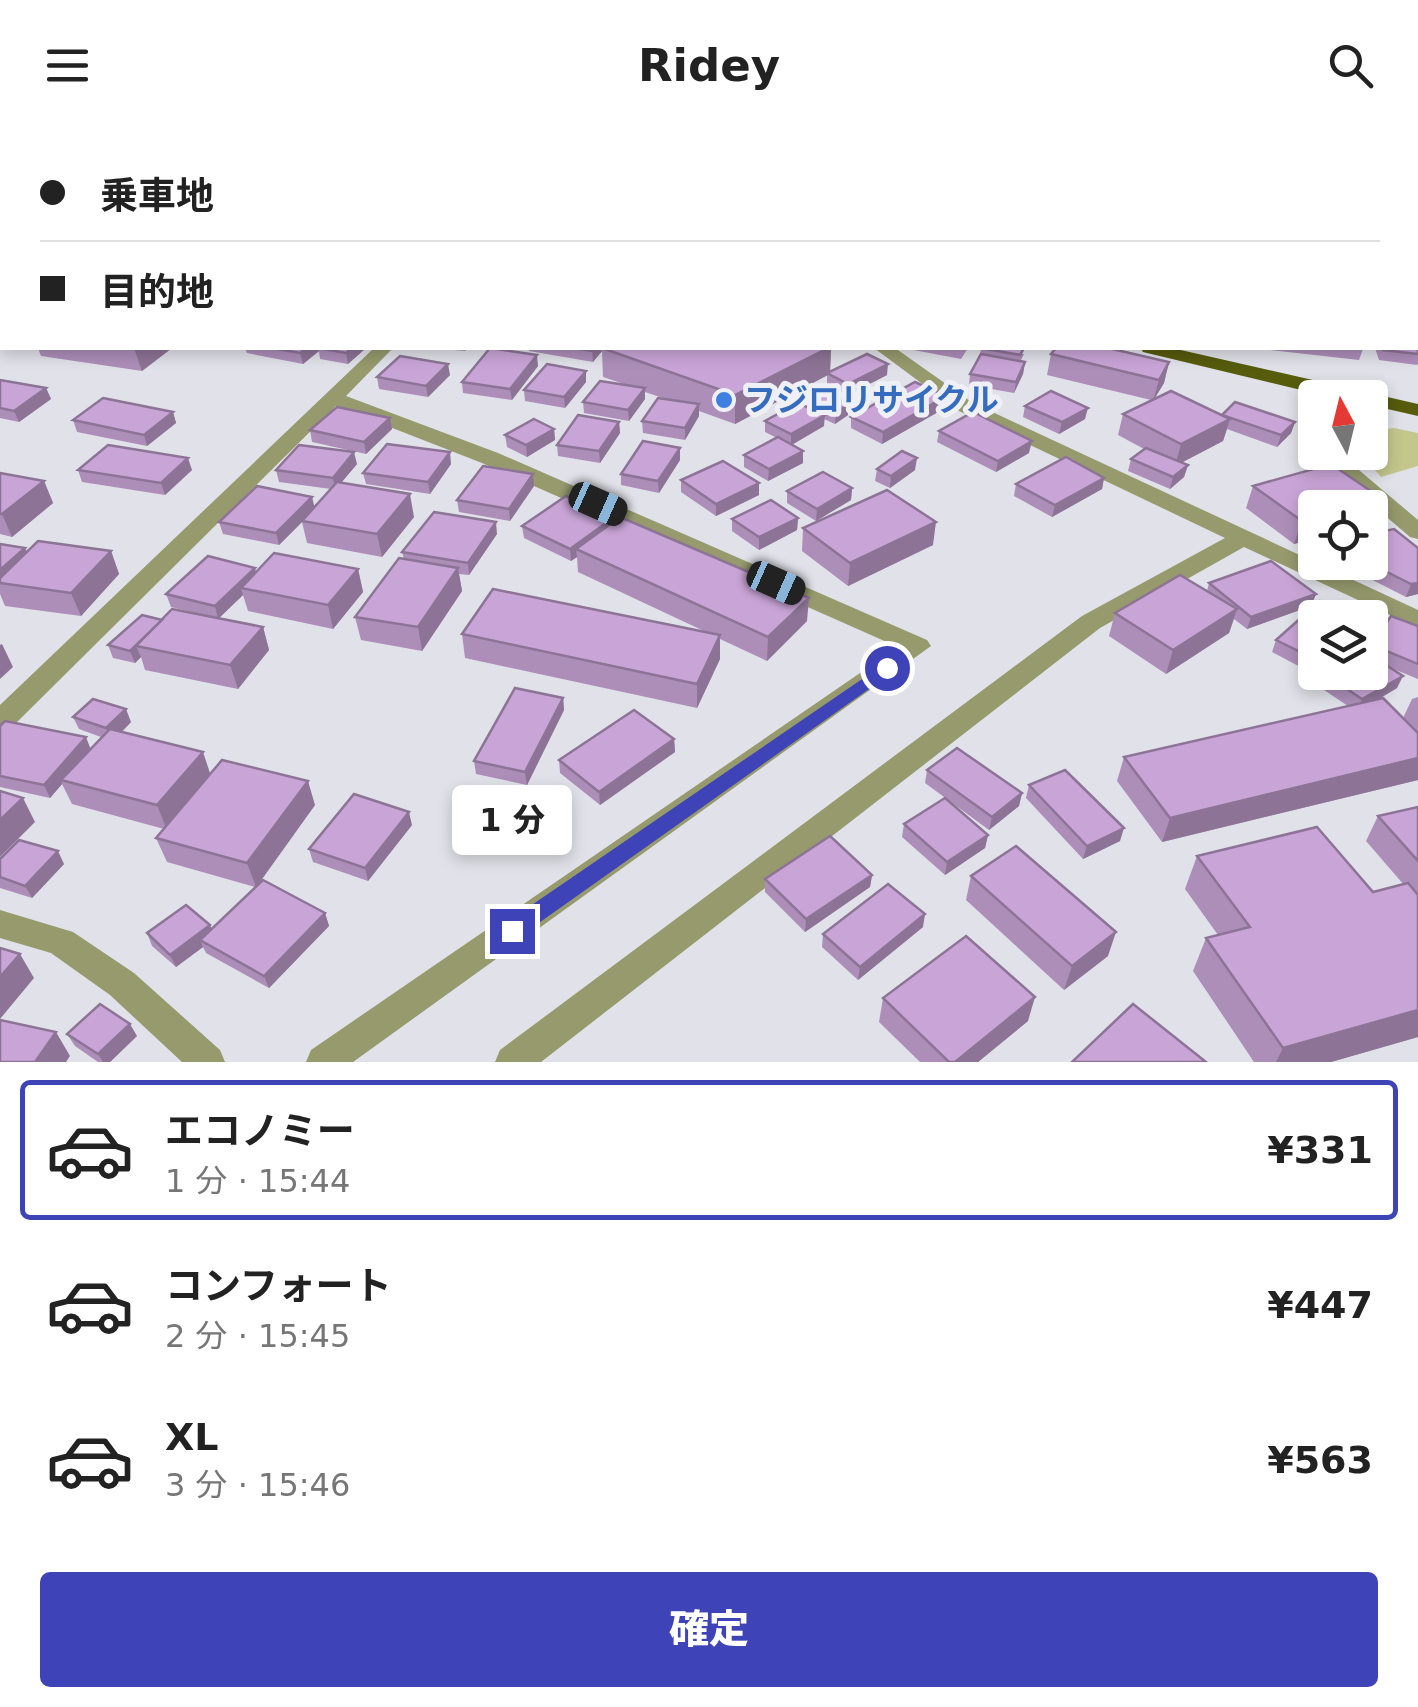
<!DOCTYPE html>
<html lang="ja">
<head>
<meta charset="utf-8">
<style>
	body { margin:0; font-family:"DejaVu Sans","Noto Sans JP",sans-serif; background:#f2f2f2; color:#222; height:100vh; display:flex; flex-direction:column; font-size:38px; white-space:nowrap }
	* { box-sizing:border-box; margin:0 }
	p { font-size:32px; color:#767676 }
	.icon { flex:none; width:55px; height:55px; fill:none; stroke:currentColor; stroke-width:2; stroke-linecap:round; stroke-linejoin:round }
	.map { position:relative; height:932px; overflow:hidden }
	.panel { display:flex; flex-direction:column; background:#fff; flex:1 }
	.panel>* { flex:none }
	.guide { position:absolute; left:0px; top:0px; width:1420px; height:220px; box-shadow:0 5px 15px #0003; display:grid; align-content:center; height:220px; padding:0 40px; background:#fff }
	.needle { width:65px; rotate:353deg }
	.tools { position:absolute; left:1298px; top:250px; display:grid; gap:20px }
	.tools a { display:grid; place-items:center; width:90px; height:90px; border-radius:10px; background:#fff; box-shadow:0 5px 15px #0003; font-size:50px }
	.end { position:absolute; width:45px; height:45px; margin:-22px; border:12px solid #3e43b7; background:#fff; box-shadow:0 0 0 5px #fff }
	.from { border-radius:50% }
	.bubble { position:absolute; height:70px; border-radius:10px; background:#fff; box-shadow:0 5px 15px #0003; font-size:32px; font-weight:800; line-height:70px; text-align:center }
	.car { position:absolute; width:30px; height:60px; margin:-30px -15px; border-radius:12px; box-shadow:0 0 8px 2px #0007; background:linear-gradient(#222 24%,#8ab4d8 0 40%,#222 0 76%,#8ab4d8 0 86%,#222 0) }
	.guide b { display:flex; align-items:center; gap:35px; height:95px; font-size:38px }
	.guide b+b { border-top:2px solid #e0e0e0 }
	.guide i { width:25px; height:25px; background:#222 }
	ul { padding:18px 0 0; list-style:none }
	li { display:flex; align-items:center; gap:30px; height:140px; margin:0 20px 15px; padding:0 20px; border:5px solid transparent; border-radius:10px }
	li div { flex:1 }
	li b { display:block; font-size:38px }
	li em { font-style:normal; font-weight:800 }
	li.selected { border-color:#3e43b7 }
	li>.icon { width:90px; height:90px; stroke-width:1.5 }
	.action { display:flex; gap:20px; margin-top:auto; padding:20px 40px }
	.action a { flex:1; height:115px; border-radius:10px; background:#3e43b7; color:#fff; font-size:40px; font-weight:800; line-height:115px; text-align:center }
	header { display:flex; justify-content:space-between; align-items:center; height:130px; padding:0 40px; background:#fff; font-size:45px; font-weight:800 }
	.map>svg:first-child { display:block }
	.green { fill:#c4c78c }
	.lines { fill:none; stroke-linecap:round; stroke-linejoin:round }
	.minor { fill:#969a6d; fill-rule:evenodd }
	.major { fill:#575b0c; fill-rule:evenodd }
	.rail-casing { stroke:#6e6e72; stroke-width:8 }
	.rail { stroke:#eef0f6; stroke-width:5; stroke-dasharray:14; stroke-linecap:butt }
	.wall { fill:#ad8eb9 }
	.shaded-wall { fill:#8d7496 }
	.building { fill:#c9a5d7; stroke:#8d7496; stroke-width:2.5 }
	.route { fill:#3e43b7 }
	.shop-dot { fill:#3f7fe0; stroke:#eef0f6; stroke-width:4 }
	.labels { text-anchor:middle; stroke-width:10; stroke-linejoin:round; paint-order:stroke }
	.shop-label { font-size:32px; font-weight:bold; fill:#366cbe; stroke:#eef0f6; text-anchor:start }
</style>
</head>
<body>
<header><svg class="icon" aria-label="menu" viewBox="0 0 24 24"><path d="M4 6h16M4 12h16M4 18h16"/></svg>Ridey<svg class="icon" aria-label="search" viewBox="0 0 24 24"><circle cx="10" cy="10" r="6"/><path d="M15 15l6 6"/></svg></header>
<div class="map">
<svg width="1418" height="932" viewBox="0 0 1418 932">
	<rect width="100%" height="100%" fill="#e1e2e9"/>
	<path class="green" d="M1394,298L1418,303V336L1381,347L1364,328L1370,322L1373,301Z"/>
	<g class="lines">
		<g class="minor">
			<path d="M377,0H397L399,2H379Z"/>
			<path d="M1008,0H1023L1025,2H1010Z"/>
			<path d="M1060,0H1075L1077,2H1062Z"/>
			<path d="M374,218H393L346,266L498,323L927,510L931,516L353,932H306L311,920L898,517L482,333L336,276L10,599L0,602V575Z"/>
			<path d="M874,218H895L973,273L1418,480V498L1244,417L1100,498L541,932H495L500,920L1082,486L1225,408L959,281Z"/>
			<path d="M1326,322H1348L1347,330L1418,390V409L1410,407L1328,337Z"/>
			<path d="M0,780L73,802L134,843L220,920L225,932H182L110,865L51,823L0,808Z"/>
		</g>
		<g class="major">
			<rect x="0" y="13" width="2" height="9"/>
			<path d="M1141,218H1172L1418,274V286L1370,275V268H1334L1143,222Z"/>
		</g>
		<defs>
			<path id="rail" d="M428,0L435,2"/>
		</defs>
		<use href="#rail" class="rail-casing"/>
		<use href="#rail" class="rail"/>
	</g>
	<g class="wall">
		<path d="M126,0H268L263,2H127Z"/>
		<path d="M1290,0H1356L1355,2H1292Z"/>
		<path d="M2,43V129H0V44Z"/>
		<path d="M1418,212V234L1417,235L1379,230L1375,218H1418Z"/>
		<path d="M38,218H172L142,241L41,226Z"/>
		<path d="M245,218H366L348,234L320,229L319,221L303,234L247,223Z"/>
		<path d="M432,218H468L465,221Z"/>
		<path d="M529,218H831L830,242L887,245L848,265L827,255V245L735,294L699,281V286L685,310L643,303L642,291L666,269L645,262V269L629,291L584,283L583,272L627,255L603,247L602,221L593,232L529,221Z"/>
		<path d="M903,218H968L961,229Z"/>
		<path d="M981,218L1024,224L1020,232H1025L1023,244L1014,263L969,255L970,244L980,226Z"/>
		<path d="M1253,218H1363V219L1359,230Z"/>
		<path d="M1051,224L1169,232L1164,253L1155,268L1221,286L1295,292L1291,303L1277,317L1227,299L1223,311L1181,333L1188,335L1184,347L1170,359L1128,341L1131,329L1144,319L1118,305L1123,284L1151,270L1047,245Z"/>
		<path d="M538,236L512,270L463,263L462,252Z"/>
		<path d="M586,241V252L565,278L525,271L524,260Z"/>
		<path d="M450,245L428,267L379,259L377,247Z"/>
		<path d="M0,250L46,258L51,269L19,292L0,288Z"/>
		<path d="M946,266L945,278L882,314L851,298V287Z"/>
		<path d="M811,272L848,285L835,294L824,289V296L792,315L803,333L768,351L744,337V325L777,308L765,302V291L811,279Z"/>
		<path d="M1025,276L1085,289L1059,304L1023,287Z"/>
		<path d="M173,282L176,293L147,316L77,302L73,290Z"/>
		<path d="M390,288L392,299L366,324L312,312L310,300Z"/>
		<path d="M619,292L620,303L600,333L558,326L557,315Z"/>
		<path d="M554,299L555,310L527,327L507,317L505,305Z"/>
		<path d="M939,301L1029,323L996,342L937,312Z"/>
		<path d="M680,330L659,363L621,355V344Z"/>
		<path d="M357,334L341,353L414,387L382,427L307,413L302,392L279,415L223,404L219,392L314,377L331,359L279,352L276,340Z"/>
		<path d="M451,334L430,364L366,354L363,343Z"/>
		<path d="M1331,334L1381,368L1372,391H1370V378H1315V408L1294,414L1246,378L1253,356Z"/>
		<path d="M877,339L915,340L890,358L875,351Z"/>
		<path d="M78,340H192L165,365L82,352Z"/>
		<path d="M0,343L44,351L53,373L12,407L0,404Z"/>
		<path d="M1104,348L1102,359L1052,387L1014,366L1016,354Z"/>
		<path d="M681,350L759,365L716,386L681,362Z"/>
		<path d="M534,356L510,391L459,382L457,370Z"/>
		<path d="M852,358L851,370L816,391L787,373V361Z"/>
		<path d="M798,388L797,400L759,420L732,401V389Z"/>
		<path d="M613,392L807,491L767,531L720,509V529L697,578L465,528L462,504L706,502L578,442L577,427L571,431L524,408L522,396Z"/>
		<path d="M803,398L933,415L848,456L802,421Z"/>
		<path d="M497,404L469,445L459,444L462,461L422,521L361,510L355,487L404,429L402,422Z"/>
		<path d="M0,414L25,418L27,422L111,421L119,444L81,486L5,476L0,464Z"/>
		<path d="M1418,418V464L1406,467L1337,432H1370Z"/>
		<path d="M358,439L363,462L333,499L248,481L243,465L219,488L263,497L269,520L238,559L145,540L141,527L135,533L113,528L108,515L162,490L212,487L171,477L166,464L256,442Z"/>
		<path d="M1209,453L1316,464L1311,476L1247,499L1234,489L1229,503L1166,544L1109,506L1115,483L1207,461Z"/>
		<path d="M1320,471L1315,531L1306,540L1272,522L1276,510Z"/>
		<path d="M1418,496V549L1391,538L1397,558L1378,569L1403,588L1412,569L1418,567V650L1162,712L1117,651L1124,627L1348,576L1318,556L1323,543L1370,542V519L1372,515Z"/>
		<path d="M563,568L564,580L527,655L476,644L474,631Z"/>
		<path d="M73,587L131,592L122,602L210,644L315,675L258,755L325,783L329,796L269,858L206,823L203,817L176,837L152,816L147,803L210,795L211,800L255,757L167,732L156,708L164,699L72,674L62,654L50,668L0,657V596L91,619L101,607L79,599Z"/>
		<path d="M674,609L675,622L600,675L560,643L559,630Z"/>
		<path d="M927,640L1022,663L1019,676L989,700L925,653Z"/>
		<path d="M1029,655L1120,711L1083,729L1026,668Z"/>
		<path d="M1418,677V907L1331,932H1254L1193,841L1206,808L1218,805L1185,759L1197,726L1373,762L1404,755L1366,711L1378,686Z"/>
		<path d="M904,694L988,705L985,718L945,745L902,707Z"/>
		<path d="M412,695L368,751L313,732L309,719Z"/>
		<path d="M0,729L64,734L32,768L0,758Z"/>
		<path d="M872,745L870,757L805,802L765,762V749Z"/>
		<path d="M971,746L1108,826L1064,860L966,770Z"/>
		<path d="M923,797L858,850L822,817L823,804Z"/>
		<path d="M883,868L1028,891L978,932H920L879,892Z"/>
		<path d="M67,904L137,906L110,932H98L75,916Z"/>
	</g>
	<g class="shaded-wall">
		<path d="M236,0H268L263,2H231Z"/>
		<path d="M316,0H334L335,2H312Z"/>
		<path d="M134,218H172L142,241Z"/>
		<path d="M307,218H323H318L319,221L303,234L300,223Z"/>
		<path d="M352,218H366L348,234L346,223Z"/>
		<path d="M595,218H605L601,219L602,221L593,232L592,221Z"/>
		<path d="M828,218H831L830,244L735,294V265Z"/>
		<path d="M537,225L538,236L512,270L510,259Z"/>
		<path d="M1025,232L1023,244L1014,263L1016,252Z"/>
		<path d="M1169,232L1164,253L1153,271L1159,250Z"/>
		<path d="M448,234L450,245L428,267L426,256Z"/>
		<path d="M888,234L887,245L848,265V254Z"/>
		<path d="M586,241V252L565,278L564,267Z"/>
		<path d="M46,258L51,269L19,292L14,281Z"/>
		<path d="M645,258V269L629,291L628,280Z"/>
		<path d="M946,266L945,278L882,314L883,302Z"/>
		<path d="M699,274V286L685,310V298Z"/>
		<path d="M849,274L848,285L835,294L836,282Z"/>
		<path d="M1088,278L1085,289L1059,304L1062,292Z"/>
		<path d="M173,282L176,293L147,316L144,305Z"/>
		<path d="M825,285L824,296L791,315V304Z"/>
		<path d="M390,288L392,299L366,324L364,312Z"/>
		<path d="M1230,289L1223,311L1175,336L1181,314Z"/>
		<path d="M619,292L620,303L600,333L599,321Z"/>
		<path d="M1295,292L1291,303L1277,317L1281,305Z"/>
		<path d="M554,299L555,310L527,327L526,315Z"/>
		<path d="M1032,311L1029,323L996,342L998,331Z"/>
		<path d="M680,318V330L659,363L658,351Z"/>
		<path d="M803,321V333L768,351L769,339Z"/>
		<path d="M354,322L357,334L335,360L333,348Z"/>
		<path d="M450,322L451,334L430,364L428,352Z"/>
		<path d="M188,328L192,340L165,365L161,353Z"/>
		<path d="M917,328L915,340L890,358L891,346Z"/>
		<path d="M1188,335L1184,347L1170,359L1173,347Z"/>
		<path d="M533,344L534,356L510,391L509,379Z"/>
		<path d="M1104,348L1102,359L1052,387L1055,375Z"/>
		<path d="M44,351L53,373L12,407L2,384Z"/>
		<path d="M759,353V365L716,386V374Z"/>
		<path d="M852,358L851,370L816,391L817,379Z"/>
		<path d="M410,364L414,387L382,427L377,404Z"/>
		<path d="M312,367L315,379L279,415L276,403Z"/>
		<path d="M1381,368L1372,391H1370V378H1349Z"/>
		<path d="M1315,387V408L1294,414L1302,391Z"/>
		<path d="M613,388L614,400L576,419L577,427L571,431L570,419Z"/>
		<path d="M798,388L797,400L759,420V407Z"/>
		<path d="M496,392L497,404L469,445L468,433Z"/>
		<path d="M936,392L933,415L848,456L850,433Z"/>
		<path d="M25,418L30,431L0,453V440Z"/>
		<path d="M111,421L119,444L81,486L71,463Z"/>
		<path d="M255,438L258,450L241,458L243,465L218,489L215,476Z"/>
		<path d="M458,438L462,461L422,521L418,497Z"/>
		<path d="M358,439L363,462L333,499L328,475Z"/>
		<path d="M1418,453V464L1406,467L1411,454Z"/>
		<path d="M1316,464L1311,476L1247,499L1251,487Z"/>
		<path d="M809,468L807,491L767,531L768,507Z"/>
		<path d="M1237,479L1229,503L1166,544L1173,520Z"/>
		<path d="M163,490L136,516L141,527L135,533L130,521Z"/>
		<path d="M263,497L269,520L238,559L230,535Z"/>
		<path d="M720,505V529L697,578V554Z"/>
		<path d="M2,514L13,537L0,549V515Z"/>
		<path d="M1315,524V531L1306,540L1311,527Z"/>
		<path d="M1403,546L1397,558L1357,582L1362,569Z"/>
		<path d="M563,568L564,580L527,655L525,642Z"/>
		<path d="M126,579L131,592L112,611L106,598Z"/>
		<path d="M86,607L91,620L61,650L62,654L50,668L44,655Z"/>
		<path d="M674,609L675,622L600,675L599,662Z"/>
		<path d="M203,622L211,646L167,700L157,675Z"/>
		<path d="M1418,628V650L1162,712L1170,688Z"/>
		<path d="M308,651L315,675L256,757L247,733Z"/>
		<path d="M1022,663L1019,676L989,700L992,687Z"/>
		<path d="M23,668L35,692L0,727V690Z"/>
		<path d="M409,682L412,695L368,751L365,738Z"/>
		<path d="M1124,698L1120,711L1083,729L1087,716Z"/>
		<path d="M988,705L985,718L945,745L947,732Z"/>
		<path d="M58,721L64,734L32,768L25,756Z"/>
		<path d="M872,745L870,757L805,802L806,789Z"/>
		<path d="M325,783L329,796L269,858L264,846Z"/>
		<path d="M925,784L923,797L858,850L860,837Z"/>
		<path d="M210,795L215,808L200,810L203,817L176,837L170,825Z"/>
		<path d="M1116,802L1108,826L1064,860L1072,836Z"/>
		<path d="M20,824L34,848L0,889V847Z"/>
		<path d="M1035,867L1028,891L978,932H955Z"/>
		<path d="M1418,880V907L1331,932H1276L1283,918Z"/>
		<path d="M130,894L137,906L110,932H103L98,924Z"/>
		<path d="M56,902L70,926L66,932H35Z"/>
	</g>
	<g class="building">
		<path d="M58,0H90L85,2H52Z"/>
		<path d="M187,0H236L231,2H182Z"/>
		<path d="M270,0H316L312,2H265Z"/>
		<path d="M1317,0L1321,2H1295L1292,1Z"/>
		<path d="M2,43V105H0V44Z"/>
		<path d="M1418,212V224L1383,220L1382,218H1418Z"/>
		<path d="M272,218H307L300,223Z"/>
		<path d="M318,218H352L346,223Z"/>
		<path d="M490,218L537,225L510,259L462,252Z"/>
		<path d="M573,218H595L592,221Z"/>
		<path d="M602,218H828L735,265Z"/>
		<path d="M981,218H1024L1020,225Z"/>
		<path d="M1056,218H1108L1169,232L1159,250L1051,224Z"/>
		<path d="M867,224L888,234L848,254L827,243Z"/>
		<path d="M981,224L1025,232L1016,252L970,244Z"/>
		<path d="M400,226L448,234L426,256L377,247Z"/>
		<path d="M547,234L586,241L564,267L524,260Z"/>
		<path d="M0,250L46,258L14,281L0,278Z"/>
		<path d="M600,251L645,258L628,280L583,272Z"/>
		<path d="M915,252L946,266L883,302L851,287Z"/>
		<path d="M1051,261L1088,278L1062,292L1025,276Z"/>
		<path d="M1171,261L1230,289L1181,314L1123,284Z"/>
		<path d="M824,264L849,274L836,282L811,272Z"/>
		<path d="M103,268L173,282L144,305L73,290Z"/>
		<path d="M658,268L699,274L685,298L642,291Z"/>
		<path d="M1235,272L1295,292L1281,305L1222,285Z"/>
		<path d="M798,273L825,285L791,304L765,291Z"/>
		<path d="M337,277L390,288L364,312L310,300Z"/>
		<path d="M973,282L1032,311L998,331L939,301Z"/>
		<path d="M578,285L619,292L599,321L557,315Z"/>
		<path d="M534,289L554,299L526,315L505,305Z"/>
		<path d="M778,307L803,321L769,339L744,325Z"/>
		<path d="M643,311L680,318L658,351L621,344Z"/>
		<path d="M387,314L450,322L428,352L363,343Z"/>
		<path d="M108,315L188,328L161,353L78,340Z"/>
		<path d="M299,315L354,322L333,348L276,340Z"/>
		<path d="M1146,318L1188,335L1173,347L1131,329Z"/>
		<path d="M902,321L917,328L891,346L877,339Z"/>
		<path d="M1066,327L1104,348L1055,375L1016,354Z"/>
		<path d="M723,331L759,353L716,374L681,350Z"/>
		<path d="M1331,334L1381,368L1349,378H1315V387L1302,391L1253,356Z"/>
		<path d="M483,336L533,344L509,379L457,370Z"/>
		<path d="M823,342L852,358L817,379L787,361Z"/>
		<path d="M0,343L44,351L2,384H0Z"/>
		<path d="M337,352L410,364L377,404L302,391Z"/>
		<path d="M257,356L312,367L276,403L219,392Z"/>
		<path d="M887,360L936,392L850,433L803,398Z"/>
		<path d="M566,366L613,388L570,419L522,396Z"/>
		<path d="M771,370L798,388L759,407L732,389Z"/>
		<path d="M434,382L496,392L468,433L402,422Z"/>
		<path d="M620,387L809,468L768,507L576,419Z"/>
		<path d="M1394,399L1418,418V453L1411,454L1367,432H1370V404Z"/>
		<path d="M38,411L111,421L71,463L0,453V448Z"/>
		<path d="M0,414L25,418L0,440Z"/>
		<path d="M274,423L358,439L328,475L241,458Z"/>
		<path d="M208,426L255,438L215,476L166,464Z"/>
		<path d="M399,428L458,438L418,497L355,487Z"/>
		<path d="M1271,431L1316,464L1251,487L1209,453Z"/>
		<path d="M1180,445L1237,479L1173,520L1115,483Z"/>
		<path d="M493,459L720,505L697,554L462,504Z"/>
		<path d="M1320,471L1353,487L1315,488V524L1311,527L1276,510Z"/>
		<path d="M172,479L263,497L230,535L136,516Z"/>
		<path d="M142,485L162,490L130,521L108,515Z"/>
		<path d="M1391,486L1418,496V534L1372,515Z"/>
		<path d="M1370,525L1403,546L1362,569L1323,543L1370,542Z"/>
		<path d="M515,558L563,568L525,642L474,631Z"/>
		<path d="M1383,568L1418,603V628L1170,688L1124,627Z"/>
		<path d="M93,569L126,579L106,598L73,587Z"/>
		<path d="M634,580L674,609L599,662L559,630Z"/>
		<path d="M5,591L86,607L44,655L0,646V596Z"/>
		<path d="M110,599L203,622L157,675L61,650Z"/>
		<path d="M957,618L1022,663L992,687L927,640Z"/>
		<path d="M222,630L308,651L247,733L156,708Z"/>
		<path d="M1065,640L1124,698L1087,716L1029,655Z"/>
		<path d="M0,661L23,668L0,690Z"/>
		<path d="M354,664L409,682L365,738L309,719Z"/>
		<path d="M945,668L988,705L947,732L904,694Z"/>
		<path d="M1418,677V731L1378,686Z"/>
		<path d="M1317,697L1373,762L1408,753L1418,765V880L1283,918L1206,808L1250,797L1197,726Z"/>
		<path d="M830,706L872,745L806,789L765,749Z"/>
		<path d="M19,710L58,721L25,756L0,747V729Z"/>
		<path d="M1016,716L1116,802L1072,836L971,746Z"/>
		<path d="M263,750L325,783L264,846L200,810Z"/>
		<path d="M888,754L925,784L860,837L823,804Z"/>
		<path d="M186,775L210,795L170,825L147,803Z"/>
		<path d="M966,806L1035,867L955,932H949L883,868Z"/>
		<path d="M0,818L20,824L0,847Z"/>
		<path d="M100,874L130,894L98,924L67,904Z"/>
		<path d="M1133,874L1206,932H1072Z"/>
		<path d="M0,890L56,902L35,932H0Z"/>
	</g>
	<path class="route" d="M887,532L896,538L893,542L519,807H504L501,801L504,794Z"/>
	<circle class="shop-dot" cx="724" cy="270" r="10"/>
	<g class="labels">
		<g class="shop-label">
			<text x="744" y="281">フジロリサイクル</text>
		</g>
	</g>
</svg>
<div class="tools">
<a><svg class="needle" viewBox="-14 -14 28 28"><path d="M0-13l5 13h-10z" fill="#e53935"/><path d="M0 13l5-13h-10z" fill="#767676"/></svg></a>
<a><svg class="icon" aria-label="locate" viewBox="0 0 24 24"><circle cx="12" cy="12" r="6"/><path d="M12 2v4M12 18v4M2 12h4M18 12h4"/></svg></a>
<a><svg class="icon" aria-label="layers" viewBox="0 0 24 24"><path d="M12 4l9 5-9 5-9-5zM3 14l9 5 9-5"/></svg></a>
</div>
<i class="end from" style="left:887px;top:538px"></i>
<i class="end" style="left:512px;top:801px"></i>
<div class="bubble" style="left:452px;top:655px;width:120px">1 分</div>
<i class="car" style="left:598px;top:374px;rotate:114deg"></i>
<i class="car" style="left:776px;top:453px;rotate:114deg"></i>
<div class="guide">
<b><i class="from"></i>乗車地</b>
<b><i></i>目的地</b>
</div>
</div>
<section class="panel">
<ul>
<li class="selected"><svg class="icon" aria-label="car" viewBox="0 0 24 24"><path d="M5 17H2v-5l4-1 3-4h7l3 4 3 1v5h-3M9 17h6M6 11h13"/><circle cx="7" cy="17" r="2"/><circle cx="17" cy="17" r="2"/></svg><div><b>エコノミー</b><p>1 分 · 15:44</p></div><em>¥331</em></li>
<li><svg class="icon" aria-label="car" viewBox="0 0 24 24"><path d="M5 17H2v-5l4-1 3-4h7l3 4 3 1v5h-3M9 17h6M6 11h13"/><circle cx="7" cy="17" r="2"/><circle cx="17" cy="17" r="2"/></svg><div><b>コンフォート</b><p>2 分 · 15:45</p></div><em>¥447</em></li>
<li><svg class="icon" aria-label="car" viewBox="0 0 24 24"><path d="M5 17H2v-5l4-1 3-4h7l3 4 3 1v5h-3M9 17h6M6 11h13"/><circle cx="7" cy="17" r="2"/><circle cx="17" cy="17" r="2"/></svg><div><b>XL</b><p>3 分 · 15:46</p></div><em>¥563</em></li>
</ul>
<div class="action"><a>確定</a></div>
</section>
</body>
</html>
